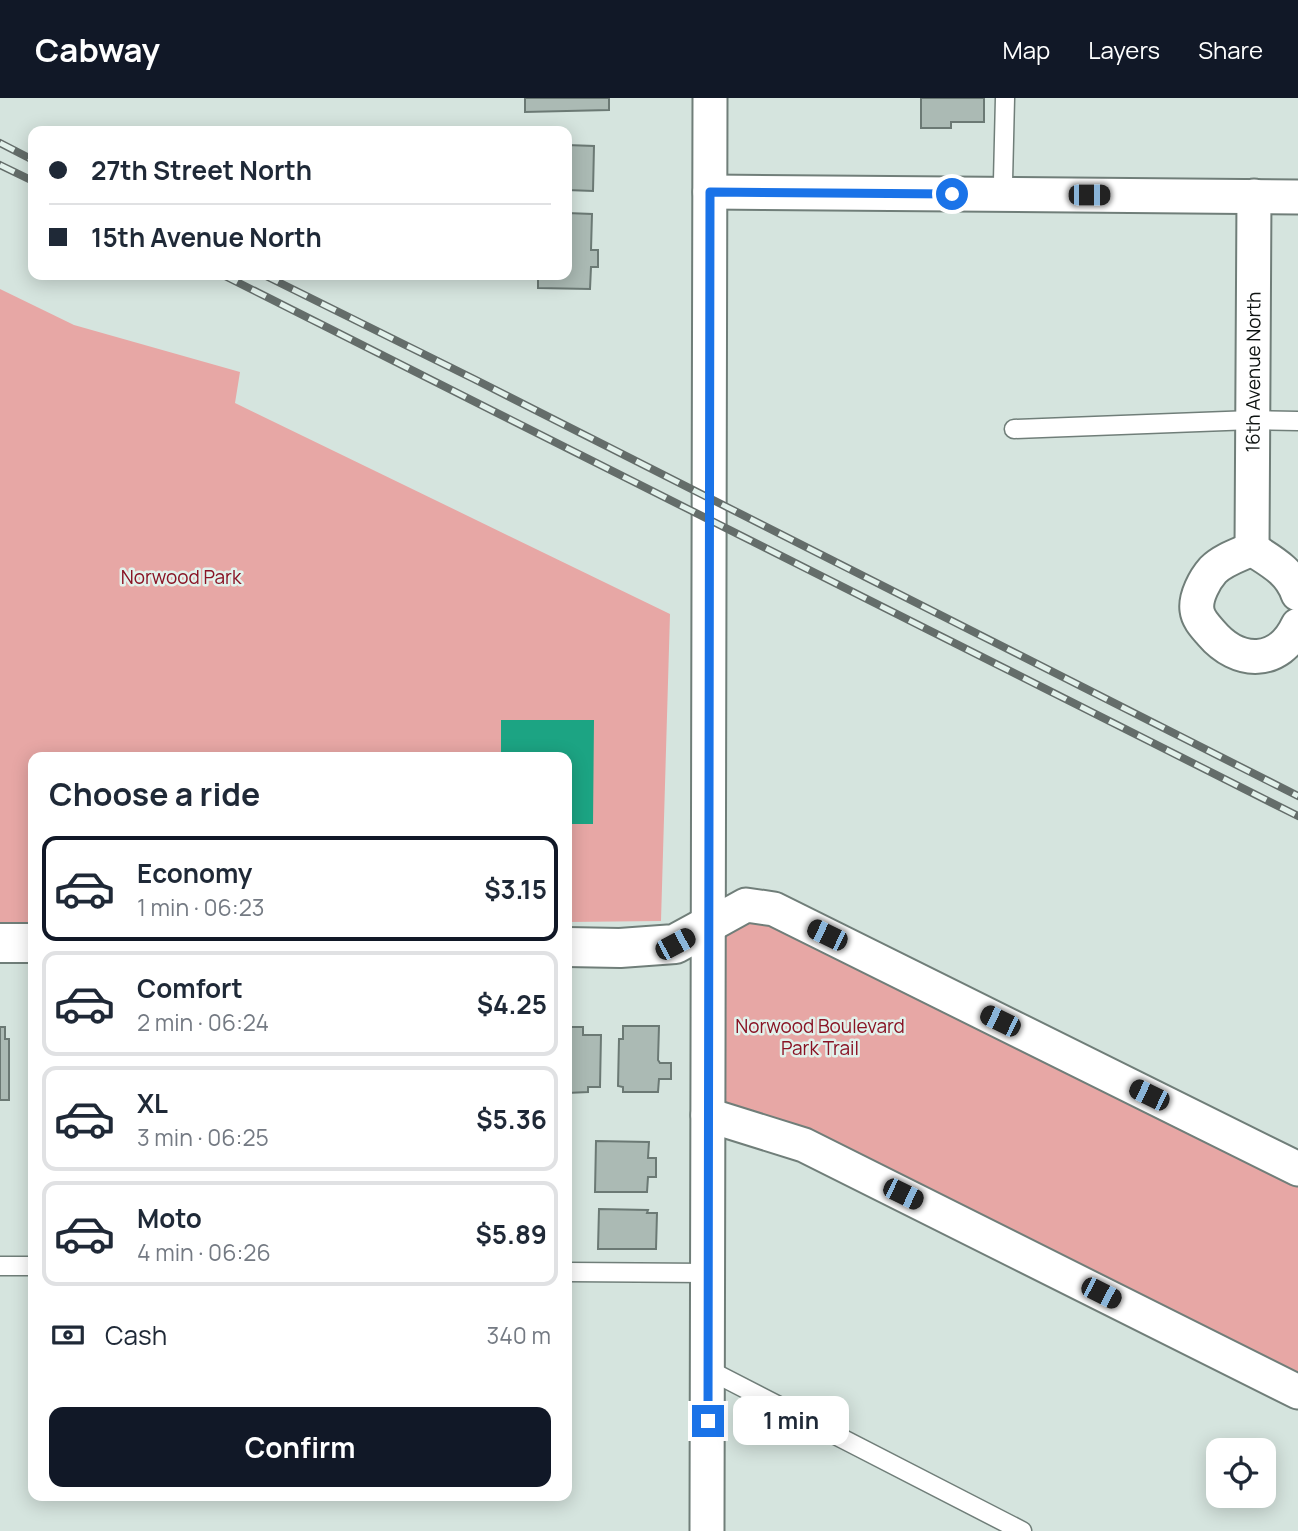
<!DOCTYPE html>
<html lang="en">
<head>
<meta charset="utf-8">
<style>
	body { margin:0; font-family:Manrope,sans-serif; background:#f2f2f3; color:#1f2937; height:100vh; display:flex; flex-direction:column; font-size:26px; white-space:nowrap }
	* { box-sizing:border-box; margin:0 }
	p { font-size:23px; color:#747a83 }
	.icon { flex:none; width:38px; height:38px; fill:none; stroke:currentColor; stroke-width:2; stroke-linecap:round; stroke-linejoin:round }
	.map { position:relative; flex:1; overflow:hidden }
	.panel { position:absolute; left:28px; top:654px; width:544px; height:749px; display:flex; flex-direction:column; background:#fff; border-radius:14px; box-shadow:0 4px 18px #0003 }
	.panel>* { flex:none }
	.banner { position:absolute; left:28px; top:28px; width:544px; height:154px; border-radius:14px; box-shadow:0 4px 18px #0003; display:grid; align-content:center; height:154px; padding:0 21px; background:#fff }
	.buttons { position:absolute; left:1206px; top:1340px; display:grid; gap:14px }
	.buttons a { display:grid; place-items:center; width:70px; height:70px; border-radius:14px; background:#fff; box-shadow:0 4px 18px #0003; font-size:35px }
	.end { position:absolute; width:32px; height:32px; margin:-16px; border:9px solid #1a73e8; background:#fff; box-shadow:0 0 0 4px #fff }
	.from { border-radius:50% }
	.bubble { position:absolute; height:49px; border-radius:14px; background:#fff; box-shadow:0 4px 18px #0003; font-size:23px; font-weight:700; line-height:49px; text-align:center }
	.car { position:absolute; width:21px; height:42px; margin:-21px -10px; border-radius:9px; box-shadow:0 0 5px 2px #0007; background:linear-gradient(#222 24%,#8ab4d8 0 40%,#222 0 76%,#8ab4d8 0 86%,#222 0) }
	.banner b { display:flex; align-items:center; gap:24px; height:66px; font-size:26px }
	.banner b+b { border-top:2px solid #e0e1e3 }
	.banner i { width:18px; height:18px; background:#1f2937 }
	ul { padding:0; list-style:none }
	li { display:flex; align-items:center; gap:21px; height:105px; margin:0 14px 10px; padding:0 7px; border:4px solid #e0e1e3; border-radius:14px }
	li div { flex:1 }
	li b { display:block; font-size:26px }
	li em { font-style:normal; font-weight:700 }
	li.current { border-color:#111827 }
	li>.icon { width:63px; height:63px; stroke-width:1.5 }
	h2 { padding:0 21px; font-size:32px; line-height:84px }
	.pay { display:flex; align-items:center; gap:18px; height:77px; padding:0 21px; font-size:26px }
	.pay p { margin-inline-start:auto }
	.cta { display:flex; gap:14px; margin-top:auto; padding:14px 21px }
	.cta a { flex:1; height:80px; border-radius:14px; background:#111827; color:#fff; font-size:28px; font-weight:700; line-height:80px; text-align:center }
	header { display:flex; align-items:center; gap:42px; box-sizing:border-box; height:98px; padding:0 35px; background:#111827; color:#fff }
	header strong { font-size:33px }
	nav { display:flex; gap:38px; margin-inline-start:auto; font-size:24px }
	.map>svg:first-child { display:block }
	.green { fill:#e7a7a5 }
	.water { fill:#1ca483 }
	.building { fill:#abbab4; stroke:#6b7974; stroke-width:2 }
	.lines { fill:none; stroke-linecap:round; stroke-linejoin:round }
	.lane-casing { stroke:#707e79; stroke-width:21 }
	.street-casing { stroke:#707e79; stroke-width:37 }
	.secondary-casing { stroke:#707e79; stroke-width:42 }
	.lane { stroke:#fff; stroke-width:18 }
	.street { stroke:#fff; stroke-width:33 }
	.secondary { stroke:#fff; stroke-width:38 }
	.rail-casing { stroke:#646d6a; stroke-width:8 }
	.rail { stroke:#e2f1eb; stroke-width:5; stroke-dasharray:16; stroke-linecap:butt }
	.route { stroke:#1a73e8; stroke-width:9 }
	.labels { text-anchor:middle; stroke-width:5; stroke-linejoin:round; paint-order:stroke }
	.street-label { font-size:19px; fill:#0e1311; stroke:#e2f1eb }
	.park-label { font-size:19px; fill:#891324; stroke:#e2f1eb }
</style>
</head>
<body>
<header>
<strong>Cabway</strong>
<nav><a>Map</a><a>Layers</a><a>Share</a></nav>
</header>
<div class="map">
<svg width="1298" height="1433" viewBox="0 0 1298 1433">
	<rect width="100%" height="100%" fill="#d5e4de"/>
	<g class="green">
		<path d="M0,191L74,227L240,274L235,305L670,516L661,823L567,824V660H33V828L0,829Z"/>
		<path d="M746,807L1298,1071V1281L723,1005L724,838Z"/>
	</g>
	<path class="water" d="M501,622H594L593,726H567V660H501Z"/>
	<g class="building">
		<path d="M525,0H609V12L525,14Z"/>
		<path d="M921,0H984V24H951V30H921Z"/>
		<path d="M567,47L594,48L593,93L567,92Z"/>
		<path d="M567,115L592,116L591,152H598V169H591L590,191L538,190V177H567Z"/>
		<path d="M623,928H659L658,962L660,965H671V981H659L658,994H623V989L618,988L619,941H623Z"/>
		<path d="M0,929H5V941H9V1002H0Z"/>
		<path d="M567,929H583V937H601L600,989H588V994L567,995Z"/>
		<path d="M31,941H33V996H30Z"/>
		<path d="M596,1043L649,1044L648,1060H656V1079H648L647,1094H595Z"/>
		<path d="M599,1111L648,1112L647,1115H657L656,1151H598Z"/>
	</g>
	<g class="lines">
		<defs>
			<g id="lane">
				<path d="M1005,0L1003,83L1006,97"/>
				<path d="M1014,331L1252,322L1298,323"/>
				<path d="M0,1168H33"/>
				<path d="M567,1174L708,1175"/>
				<path d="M707,1271L1022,1433"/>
			</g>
			<g id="street">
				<path d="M710,94L1298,99"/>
				<path id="s1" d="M1252,451L1254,98"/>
				<path d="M1252,451C1239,457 1223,462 1213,472C1205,481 1195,499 1197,512C1198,521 1205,528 1211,535C1238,567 1279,568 1298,527"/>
				<path d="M1252,451C1272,464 1290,473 1298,496"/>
				<path d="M708,828L746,807L774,811L1298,1071"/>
				<path d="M708,1017L804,1047L1298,1294"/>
				<path d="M707,1433L710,0"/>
			</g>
			<g id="secondary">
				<path d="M0,845H33"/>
				<path d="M567,849L620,850L675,846L708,828"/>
			</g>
		</defs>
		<use href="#lane" class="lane-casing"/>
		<use href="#street" class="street-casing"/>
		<use href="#secondary" class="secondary-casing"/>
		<use href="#lane" class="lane"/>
		<use href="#street" class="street"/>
		<use href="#secondary" class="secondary"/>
		<defs>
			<g id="rail">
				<path d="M0,45L33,62"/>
				<path d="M0,67L33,83"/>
				<path d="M223,177L1298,718"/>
				<path d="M264,177L474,281L1298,698"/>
			</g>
		</defs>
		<use href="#rail" class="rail-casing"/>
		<use href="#rail" class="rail"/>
	</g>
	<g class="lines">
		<path class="route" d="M708,1323L710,94L952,96"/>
	</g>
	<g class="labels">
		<g class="street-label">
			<text dy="7" stroke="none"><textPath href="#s1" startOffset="177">16th Avenue North</textPath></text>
		</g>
		<g class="park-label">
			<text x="181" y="486">Norwood Park</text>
			<text x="820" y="935">Norwood Boulevard<tspan x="820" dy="22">Park Trail</tspan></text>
		</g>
	</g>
</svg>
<div class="buttons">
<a><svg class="icon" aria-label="locate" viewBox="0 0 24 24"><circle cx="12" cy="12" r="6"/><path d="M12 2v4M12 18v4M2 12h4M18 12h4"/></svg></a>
</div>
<i class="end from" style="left:952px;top:96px"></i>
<i class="end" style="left:708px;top:1323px"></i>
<div class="bubble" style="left:733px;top:1298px;width:116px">1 min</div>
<i class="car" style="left:1089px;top:97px;rotate:90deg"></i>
<i class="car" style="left:827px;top:837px;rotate:296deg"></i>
<i class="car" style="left:675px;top:846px;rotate:62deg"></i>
<i class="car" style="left:1000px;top:923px;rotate:296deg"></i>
<i class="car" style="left:1149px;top:997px;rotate:296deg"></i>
<i class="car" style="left:903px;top:1096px;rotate:116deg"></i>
<i class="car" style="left:1101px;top:1195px;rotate:117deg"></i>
<div class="banner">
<b><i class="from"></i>27th Street North</b>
<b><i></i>15th Avenue North</b>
</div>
<section class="panel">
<h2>Choose a ride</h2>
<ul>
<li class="current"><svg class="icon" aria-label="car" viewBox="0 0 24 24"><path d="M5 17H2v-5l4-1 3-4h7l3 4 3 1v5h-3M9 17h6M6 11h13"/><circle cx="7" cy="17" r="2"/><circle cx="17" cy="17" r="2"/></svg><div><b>Economy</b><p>1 min · 06:23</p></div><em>$3.15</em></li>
<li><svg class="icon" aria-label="car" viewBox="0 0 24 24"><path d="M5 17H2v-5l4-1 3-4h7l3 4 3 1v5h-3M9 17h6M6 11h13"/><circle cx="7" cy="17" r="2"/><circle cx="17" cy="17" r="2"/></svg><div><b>Comfort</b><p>2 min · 06:24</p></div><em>$4.25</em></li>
<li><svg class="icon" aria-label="car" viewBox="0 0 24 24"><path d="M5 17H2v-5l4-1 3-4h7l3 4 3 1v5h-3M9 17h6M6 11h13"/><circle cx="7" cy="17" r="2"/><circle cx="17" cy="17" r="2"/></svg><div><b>XL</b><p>3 min · 06:25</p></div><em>$5.36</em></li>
<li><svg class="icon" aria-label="car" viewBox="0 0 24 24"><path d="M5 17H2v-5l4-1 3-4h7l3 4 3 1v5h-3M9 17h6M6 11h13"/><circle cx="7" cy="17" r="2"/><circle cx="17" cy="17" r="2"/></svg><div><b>Moto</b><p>4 min · 06:26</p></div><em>$5.89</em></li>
</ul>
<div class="pay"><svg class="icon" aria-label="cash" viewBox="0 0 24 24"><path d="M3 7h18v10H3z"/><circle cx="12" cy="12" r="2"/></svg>Cash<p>340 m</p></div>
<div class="cta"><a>Confirm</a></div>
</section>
</div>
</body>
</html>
